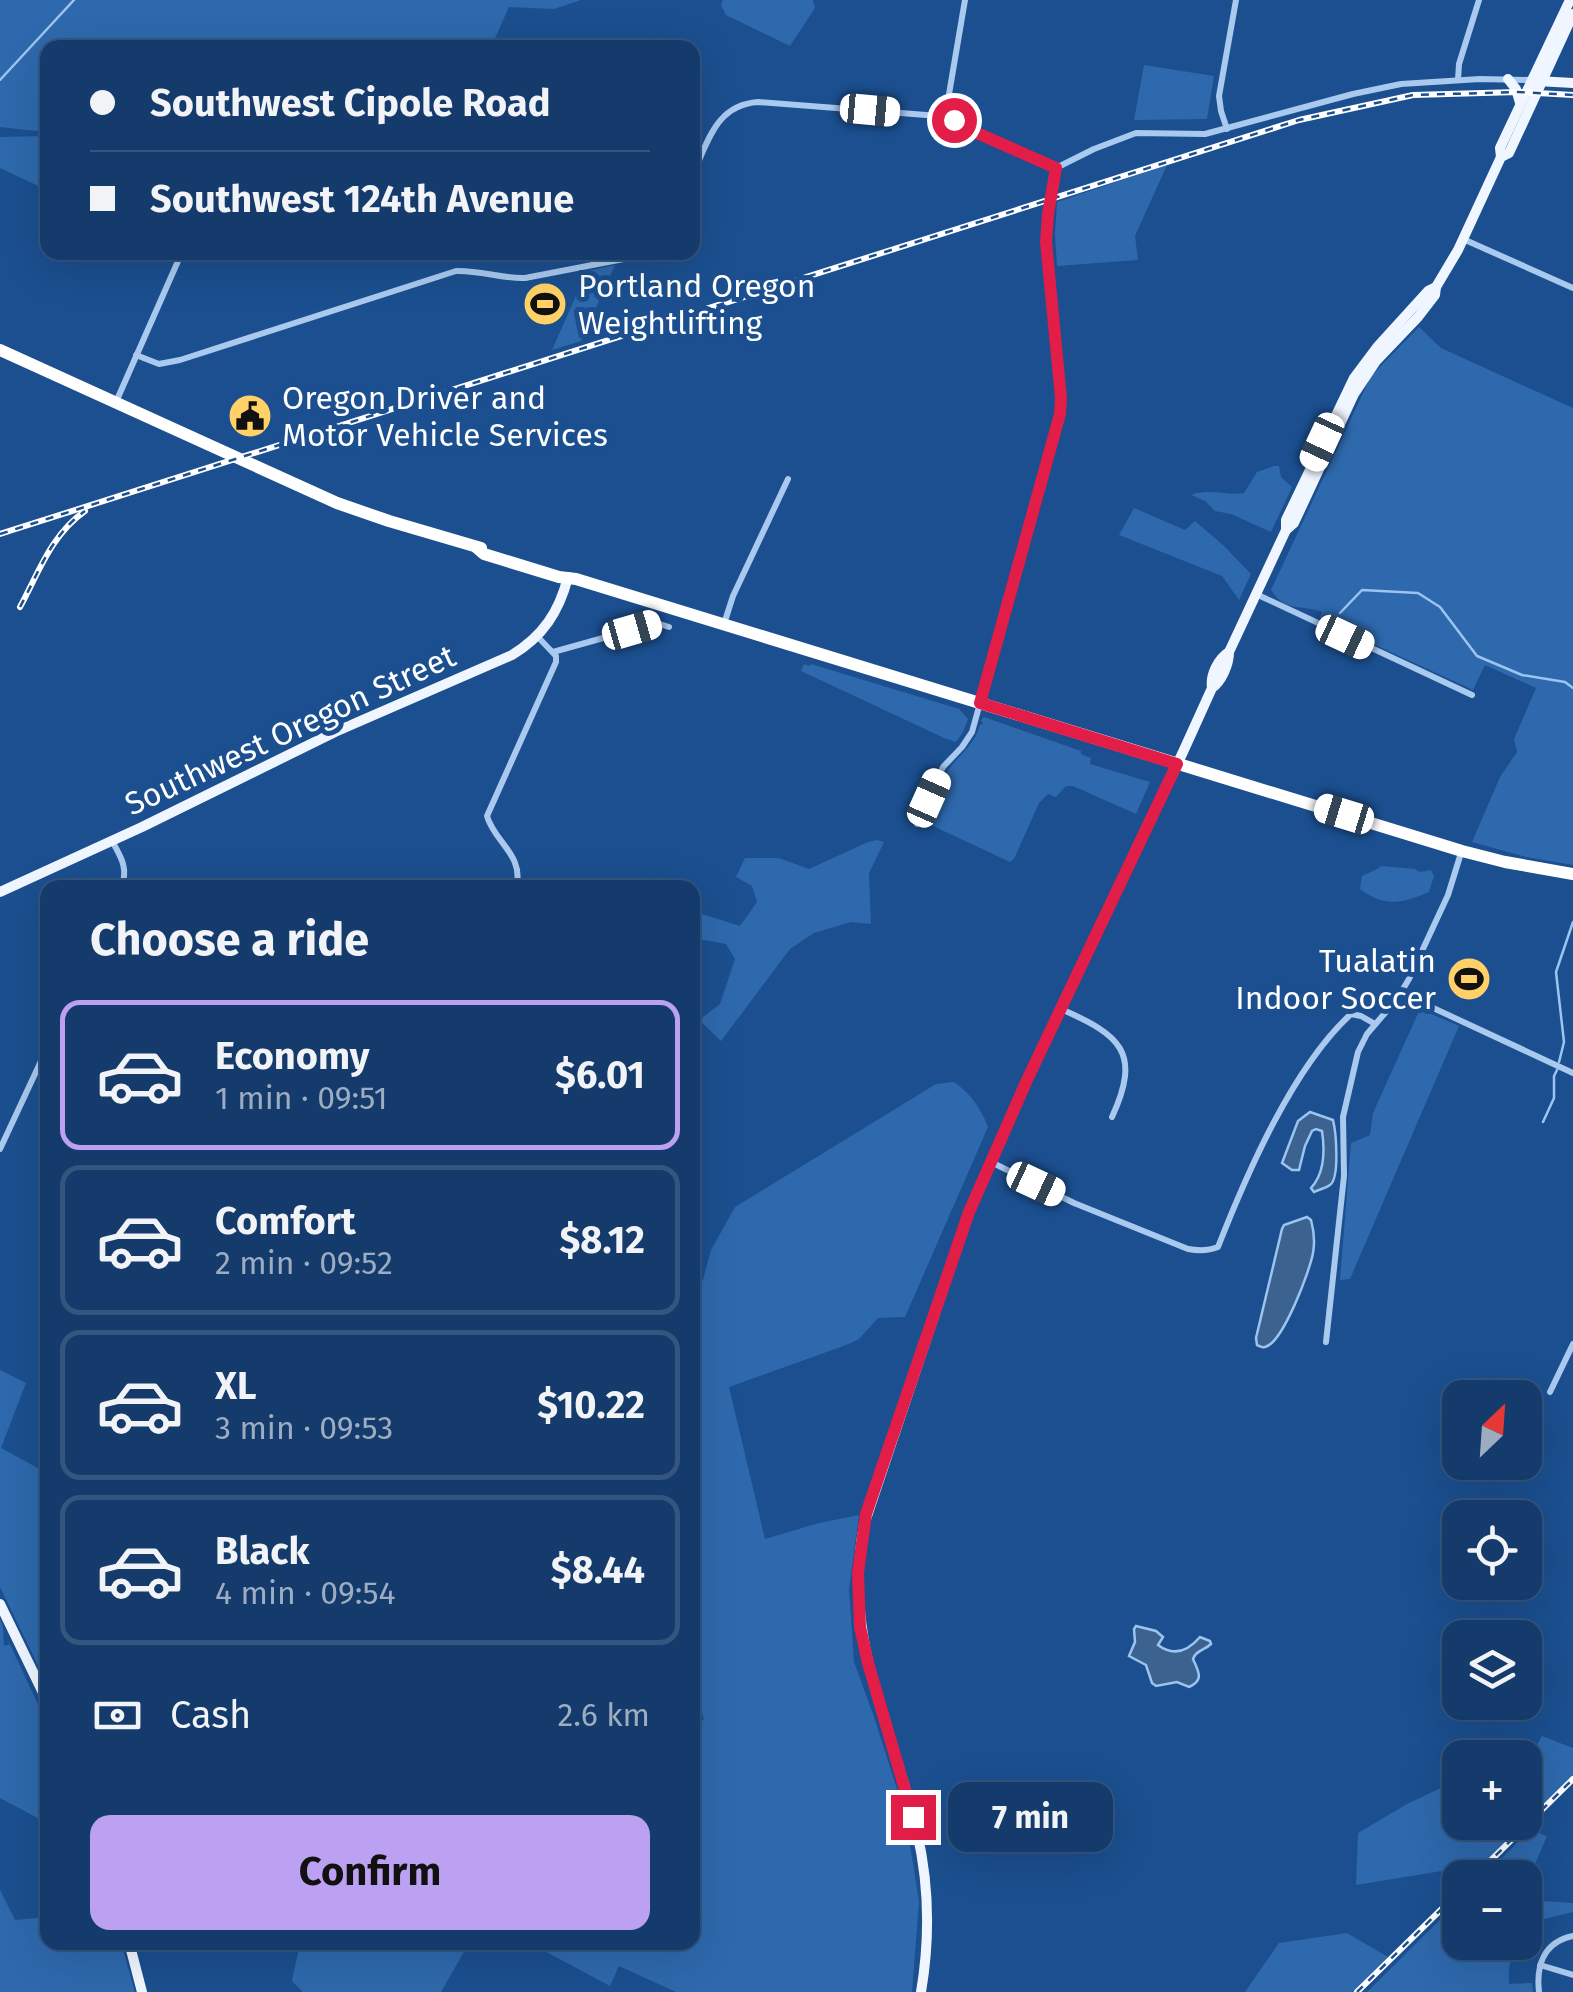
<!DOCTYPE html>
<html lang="en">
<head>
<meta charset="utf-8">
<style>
	body { margin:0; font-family:"Fira Sans",sans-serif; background:#1d4271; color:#f1f3f6; height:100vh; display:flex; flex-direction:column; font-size:38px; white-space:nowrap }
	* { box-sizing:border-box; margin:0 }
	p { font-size:32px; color:#9dadc1 }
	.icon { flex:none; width:55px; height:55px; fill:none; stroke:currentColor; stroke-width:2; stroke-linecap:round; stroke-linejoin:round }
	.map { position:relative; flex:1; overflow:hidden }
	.sheet { position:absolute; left:40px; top:880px; width:660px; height:1070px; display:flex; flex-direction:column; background:#143b6b; border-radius:20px; box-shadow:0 10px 40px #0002,0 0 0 2px #33557e }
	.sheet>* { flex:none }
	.banner { position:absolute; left:40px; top:40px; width:660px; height:220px; border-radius:20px; box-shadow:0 10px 40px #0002,0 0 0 2px #33557e; display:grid; align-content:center; height:220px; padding:0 50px; background:#143b6b }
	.needle { width:65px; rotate:25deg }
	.tools { position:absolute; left:1442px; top:1380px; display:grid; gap:20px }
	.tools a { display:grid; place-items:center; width:100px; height:100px; border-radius:20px; background:#143b6b; box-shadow:0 10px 40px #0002,0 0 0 2px #33557e; font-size:50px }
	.end { position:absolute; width:45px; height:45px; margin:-22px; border:12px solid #e11d48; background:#fff; box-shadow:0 0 0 5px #fff }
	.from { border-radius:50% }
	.bubble { position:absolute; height:70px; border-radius:20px; background:#143b6b; box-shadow:0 10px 40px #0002,0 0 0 2px #33557e; font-size:32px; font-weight:700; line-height:70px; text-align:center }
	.car { position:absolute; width:30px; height:60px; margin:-30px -15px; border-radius:12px; box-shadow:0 0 8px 2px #0007; background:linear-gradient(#fff 24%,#345 0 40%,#fff 0 76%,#345 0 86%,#fff 0) }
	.banner b { display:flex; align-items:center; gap:35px; height:95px; font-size:38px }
	.banner b+b { border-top:2px solid #33557e }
	.banner i { width:25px; height:25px; background:#f1f3f6 }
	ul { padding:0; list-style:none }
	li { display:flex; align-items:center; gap:30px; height:150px; margin:0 20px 15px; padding:0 30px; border:5px solid #33557e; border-radius:20px }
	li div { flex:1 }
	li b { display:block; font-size:38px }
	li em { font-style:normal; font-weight:700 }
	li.current { border-color:#bca0f2 }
	li>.icon { width:90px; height:90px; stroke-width:1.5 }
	h2 { padding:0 50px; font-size:45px; line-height:120px }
	.pay { display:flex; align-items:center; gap:25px; height:110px; padding:0 50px; font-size:38px }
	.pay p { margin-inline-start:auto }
	.action { display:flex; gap:20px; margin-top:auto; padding:20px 50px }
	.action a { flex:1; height:115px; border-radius:20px; background:#bca0f2; color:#111; font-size:40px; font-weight:700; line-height:115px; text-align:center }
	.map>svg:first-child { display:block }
	.green { fill:#2e69ad }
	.water { fill:#3c6290; stroke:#9cc4f0; stroke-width:2.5 }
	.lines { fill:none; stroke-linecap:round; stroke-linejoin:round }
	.stream { stroke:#9cc4f0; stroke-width:2.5 }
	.minor { stroke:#a9c9ee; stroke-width:6 }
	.major { stroke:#f0f6ff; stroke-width:10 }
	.highway { stroke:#fff; stroke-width:12 }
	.rail-casing { stroke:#fff; stroke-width:6 }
	.rail { stroke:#1b4f8f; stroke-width:2.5; stroke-dasharray:8; stroke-linecap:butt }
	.route { stroke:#e11d48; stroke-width:12 }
	.labels { text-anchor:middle; stroke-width:10; stroke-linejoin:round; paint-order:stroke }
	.poi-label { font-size:32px; fill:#fff; stroke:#1b4f8f; text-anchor:start }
	.street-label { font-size:32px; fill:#fff; stroke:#1b4f8f }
</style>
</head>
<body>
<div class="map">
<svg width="1573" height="1992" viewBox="0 0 1573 1992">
	<rect width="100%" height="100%" fill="#1b4f8f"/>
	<g class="green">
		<path d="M0,0H581L554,9L509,7L491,47L48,48L47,124L36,131L0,127Z"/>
		<path d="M723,0H813L815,8L790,46L726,15L721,5Z"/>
		<path d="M1144,65L1214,76L1207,119L1134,120Z"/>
		<path d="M47,136V190L0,168V137Z"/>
		<path d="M1167,165L1135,236L1138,260L1057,266L1055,234L1057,202Z"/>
		<path d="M615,265L581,341L552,350L587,271Z"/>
		<path d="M1419,327L1441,348L1573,408V865L1526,857L1472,842L1500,777L1517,752L1514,739L1536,688L1485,665L1473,690L1319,619L1322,612C1302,604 1286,613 1271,590L1371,376Z"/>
		<path d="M1274,466H1279L1281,477L1292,487L1271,532L1231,514L1215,511L1205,501L1191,495C1207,488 1227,496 1244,493L1257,472Z"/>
		<path d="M1134,508L1185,530L1195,521L1223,545L1251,574L1239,600L1222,576L1119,535Z"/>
		<path d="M804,664L810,666L811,664L959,709L968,719L963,732L956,742L944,738L801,671Z"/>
		<path d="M984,717L1081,751V754L1091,758L1090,764L1150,782L1136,814L1073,786H1066L1056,797L1048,794L1039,803L1014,859L1010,862L931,825C927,810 942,777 952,765C964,751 975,743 980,725L983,724L981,720Z"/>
		<path d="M877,840L884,842L869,873L871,924L851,922L814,933L790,949L721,1041L699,1020L720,1004L735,959L726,944L693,938V906L699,913L740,926L757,902L752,886L736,877L745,858H779L809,869L868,842Z"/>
		<path d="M1381,866L1415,869L1419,872L1431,870L1434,876L1429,892C1403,903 1385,908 1360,889L1362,876L1379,868Z"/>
		<path d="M1420,1009L1459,1026L1350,1279L1340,1280L1351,1143L1370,1135L1373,1113Z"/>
		<path d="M954,1082C971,1094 980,1107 988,1127L905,1317L878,1318L859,1339L849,1344L729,1387L765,1539L819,1523L859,1515L849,1589L854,1662L873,1714L905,1814L919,1901L912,1992H676L619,1966L610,1986L537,1947L539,1942H692L693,1726L704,1719L692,1686L693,1284L703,1280L711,1250L735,1207L936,1084Z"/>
		<path d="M0,1370L26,1383L1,1448L47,1473V1684L0,1587Z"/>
		<path d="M0,1619L3,1626L4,1646L10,1644L47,1724V1823L0,1798Z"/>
		<path d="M1542,1736L1573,1748V1779L1473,1877L1460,1878V1891L1442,1871L1356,1885L1358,1833L1407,1804L1460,1779V1822H1525V1766Z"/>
		<path d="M1534,1826L1541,1834L1547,1836L1530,1876L1532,1893L1542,1901L1573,1903V1912L1532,1922L1525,1933V1878L1483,1877Z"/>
		<path d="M0,1890L15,1920L47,1917L48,1942L121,1943L135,1992H0Z"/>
		<path d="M1460,1900V1942L1519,1943C1510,1956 1508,1968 1509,1984L1532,1983L1533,1992H1367Z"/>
		<path d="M1347,1933L1388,1957L1353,1992H1245L1279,1943Z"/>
		<path d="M300,1943V1942L469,1943L441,1992H303L292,1981Z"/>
	</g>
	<g class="water">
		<path d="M1310,1112L1333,1120C1336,1132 1340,1178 1330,1185C1325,1189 1319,1189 1314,1192L1311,1188C1325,1173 1325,1151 1322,1131L1316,1129L1312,1131L1305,1146L1299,1170H1292L1282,1163L1298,1121Z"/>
		<path d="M1307,1217L1311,1220C1314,1231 1315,1242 1313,1253C1310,1270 1283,1343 1265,1347C1262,1348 1260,1346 1257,1345L1256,1338L1282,1229L1284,1225Z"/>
		<path d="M1136,1626L1156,1631L1163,1637L1158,1645C1174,1657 1188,1651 1200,1637L1210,1641L1211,1644C1205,1650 1196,1650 1193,1659C1198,1671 1205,1680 1189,1687L1177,1682L1156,1686L1152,1683L1146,1665L1129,1656L1135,1642L1134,1629Z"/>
	</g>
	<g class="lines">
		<g class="stream">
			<path d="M0,80L74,0"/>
			<path d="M1340,613L1362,590L1418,593L1440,607L1477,656L1522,675L1565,682L1573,688"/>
			<path d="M1559,1062L1564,1042L1556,972L1573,922"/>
			<path d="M1543,1122L1554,1098V1076L1557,1070"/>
		</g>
		<g class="minor">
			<path d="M965,0L948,100L952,117L968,129L1056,168"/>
			<path d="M1458,80L1459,64L1479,0"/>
			<path d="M1227,129L1221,111L1219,96L1236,0"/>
			<path d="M1056,168L1094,149L1136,133L1205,134L1353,94L1401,84L1480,79L1531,80"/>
			<path d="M692,176C708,143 715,105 758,102L952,117"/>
			<path d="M1463,239L1573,288"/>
			<path d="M136,355L159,364L180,360L456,271C480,270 502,279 525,278L639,256L646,252"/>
			<path d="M116,402L182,252"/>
			<path d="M1256,594L1472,695"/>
			<path d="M724,624L733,596L788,479"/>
			<path d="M553,652L657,623L669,627"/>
			<path d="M917,824L943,767L962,747L972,732L1060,414L1061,398L1046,242L1048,214L1056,168"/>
			<path d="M112,841C121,857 129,869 121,888"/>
			<path d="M516,888C525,855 494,842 487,816L556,662V656L537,636"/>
			<path d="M1401,993L1573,1073"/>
			<path d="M1061,1009C1120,1035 1142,1052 1112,1117"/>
			<path d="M0,1149L48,1046"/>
			<path d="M991,1162L1074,1203L1188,1249C1199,1251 1208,1251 1218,1247C1247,1173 1293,1067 1351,1014L1361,1016L1375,1024"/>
			<path d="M1326,1342L1344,1176L1343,1117L1358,1052L1367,1034L1397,999L1409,979L1448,895L1461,853"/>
			<path d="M1550,1392L1573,1344"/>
			<path d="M1540,1965L1573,1975"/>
			<path d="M1539,1992C1536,1965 1544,1942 1573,1936"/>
		</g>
		<g class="major">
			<path d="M1508,79L1516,89L1520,103"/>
			<path d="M1537,81L1573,83"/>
			<path d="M1501,157L1500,148L1570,0"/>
			<path d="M1286,530L1294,523L1354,394L1376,361L1418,317L1435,295L1436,287L1458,250L1501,157L1509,153L1573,14"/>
			<path d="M1212,688C1222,681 1229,664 1229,652L1286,530V520L1354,378L1378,346L1428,291L1436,287"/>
			<path d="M0,892L142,827L335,732L512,655C543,636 559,612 568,577"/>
			<path d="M0,1604L48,1703"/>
			<path d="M129,1942L142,1992"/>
			<path d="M921,1992C930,1939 929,1884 917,1832C892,1724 842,1639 864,1525L969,1212L1027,1080L1183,752L1212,688C1210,675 1218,659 1229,652"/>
		</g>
		<g class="highway">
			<path d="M0,350L337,503L389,521L481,548"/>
			<path d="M477,548L484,554L559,577L576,579L1462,851L1505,862L1573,874"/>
		</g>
		<defs>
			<g id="rail">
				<path d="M0,534L1299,120L1413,95L1518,92L1573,95"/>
				<path d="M20,607C39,572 51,535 85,511"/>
				<path d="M1473,1878L1573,1779"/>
				<path d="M1357,1992L1460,1891"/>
			</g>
		</defs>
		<use href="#rail" class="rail-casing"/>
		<use href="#rail" class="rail"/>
	</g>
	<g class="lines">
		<path class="route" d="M913,1817L868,1663L860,1627L858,1573L866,1514L969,1212L1027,1080L1177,764L980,703L1060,414L1061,398L1046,242L1048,214L1056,168L968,129L954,120"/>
	</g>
	<defs>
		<symbol id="stadium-disc" viewBox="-11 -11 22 22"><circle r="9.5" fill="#ffd166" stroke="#1b4f8f"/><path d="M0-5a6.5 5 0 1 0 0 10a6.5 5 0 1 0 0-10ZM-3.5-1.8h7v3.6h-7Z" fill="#111"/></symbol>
		<symbol id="civic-disc" viewBox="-11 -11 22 22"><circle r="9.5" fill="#ffd166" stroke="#1b4f8f"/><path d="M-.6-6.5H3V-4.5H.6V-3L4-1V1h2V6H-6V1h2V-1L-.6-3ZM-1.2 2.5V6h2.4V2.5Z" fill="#111"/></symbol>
	</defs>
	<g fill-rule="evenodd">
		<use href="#stadium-disc" x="520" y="279" width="50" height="50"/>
		<use href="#civic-disc" x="225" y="391" width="50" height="50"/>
		<use href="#stadium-disc" x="1444" y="954" width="50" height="50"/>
	</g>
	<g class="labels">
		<g class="poi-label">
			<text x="578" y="297">Portland Oregon<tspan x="578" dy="37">Weightlifting</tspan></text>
			<text x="282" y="409">Oregon Driver and<tspan x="282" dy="37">Motor Vehicle Services</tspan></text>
			<text x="1436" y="972" text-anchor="end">Tualatin<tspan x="1436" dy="37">Indoor Soccer</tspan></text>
		</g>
		<g class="street-label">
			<text transform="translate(290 730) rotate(-25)" y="11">Southwest Oregon Street</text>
		</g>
	</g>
</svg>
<div class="tools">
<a><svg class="needle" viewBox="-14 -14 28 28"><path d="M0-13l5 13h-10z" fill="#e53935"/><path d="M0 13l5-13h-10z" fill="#9dadc1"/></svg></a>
<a><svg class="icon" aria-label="locate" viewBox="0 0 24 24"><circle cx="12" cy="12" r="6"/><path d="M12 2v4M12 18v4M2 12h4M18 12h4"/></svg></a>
<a><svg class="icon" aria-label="layers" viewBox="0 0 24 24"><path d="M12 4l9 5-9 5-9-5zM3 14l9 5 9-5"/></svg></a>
<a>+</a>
<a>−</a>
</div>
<i class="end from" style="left:954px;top:120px"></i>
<i class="end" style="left:913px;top:1817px"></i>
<div class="bubble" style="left:948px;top:1782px;width:165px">7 min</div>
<i class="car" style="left:870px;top:110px;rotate:95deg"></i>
<i class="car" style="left:1322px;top:442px;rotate:205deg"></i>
<i class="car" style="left:632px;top:630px;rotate:74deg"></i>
<i class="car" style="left:1345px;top:637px;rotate:115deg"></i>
<i class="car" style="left:929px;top:798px;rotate:24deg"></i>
<i class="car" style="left:1344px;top:814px;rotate:287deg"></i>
<i class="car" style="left:1036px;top:1184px;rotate:115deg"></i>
<div class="banner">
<b><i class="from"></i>Southwest Cipole Road</b>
<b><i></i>Southwest 124th Avenue</b>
</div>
<section class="sheet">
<h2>Choose a ride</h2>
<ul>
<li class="current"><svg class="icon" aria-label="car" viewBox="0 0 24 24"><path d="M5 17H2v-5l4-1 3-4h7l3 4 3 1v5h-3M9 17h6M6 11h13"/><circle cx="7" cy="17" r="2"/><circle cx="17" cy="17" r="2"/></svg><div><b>Economy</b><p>1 min · 09:51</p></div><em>$6.01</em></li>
<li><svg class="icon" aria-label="car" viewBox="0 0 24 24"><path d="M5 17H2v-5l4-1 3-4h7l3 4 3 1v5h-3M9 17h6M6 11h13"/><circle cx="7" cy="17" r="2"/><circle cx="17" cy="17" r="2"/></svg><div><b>Comfort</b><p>2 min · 09:52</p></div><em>$8.12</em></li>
<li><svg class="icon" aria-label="car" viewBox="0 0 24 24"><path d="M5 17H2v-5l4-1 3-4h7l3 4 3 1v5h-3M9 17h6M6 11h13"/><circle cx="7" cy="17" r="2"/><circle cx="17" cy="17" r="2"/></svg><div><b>XL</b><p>3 min · 09:53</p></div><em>$10.22</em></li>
<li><svg class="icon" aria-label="car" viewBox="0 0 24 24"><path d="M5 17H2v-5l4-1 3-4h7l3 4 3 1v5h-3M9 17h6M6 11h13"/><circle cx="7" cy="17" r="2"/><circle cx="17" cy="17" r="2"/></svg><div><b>Black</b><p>4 min · 09:54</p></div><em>$8.44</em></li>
</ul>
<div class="pay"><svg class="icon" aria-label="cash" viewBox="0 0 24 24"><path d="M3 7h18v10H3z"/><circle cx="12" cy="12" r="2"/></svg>Cash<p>2.6 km</p></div>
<div class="action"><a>Confirm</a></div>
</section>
</div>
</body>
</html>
